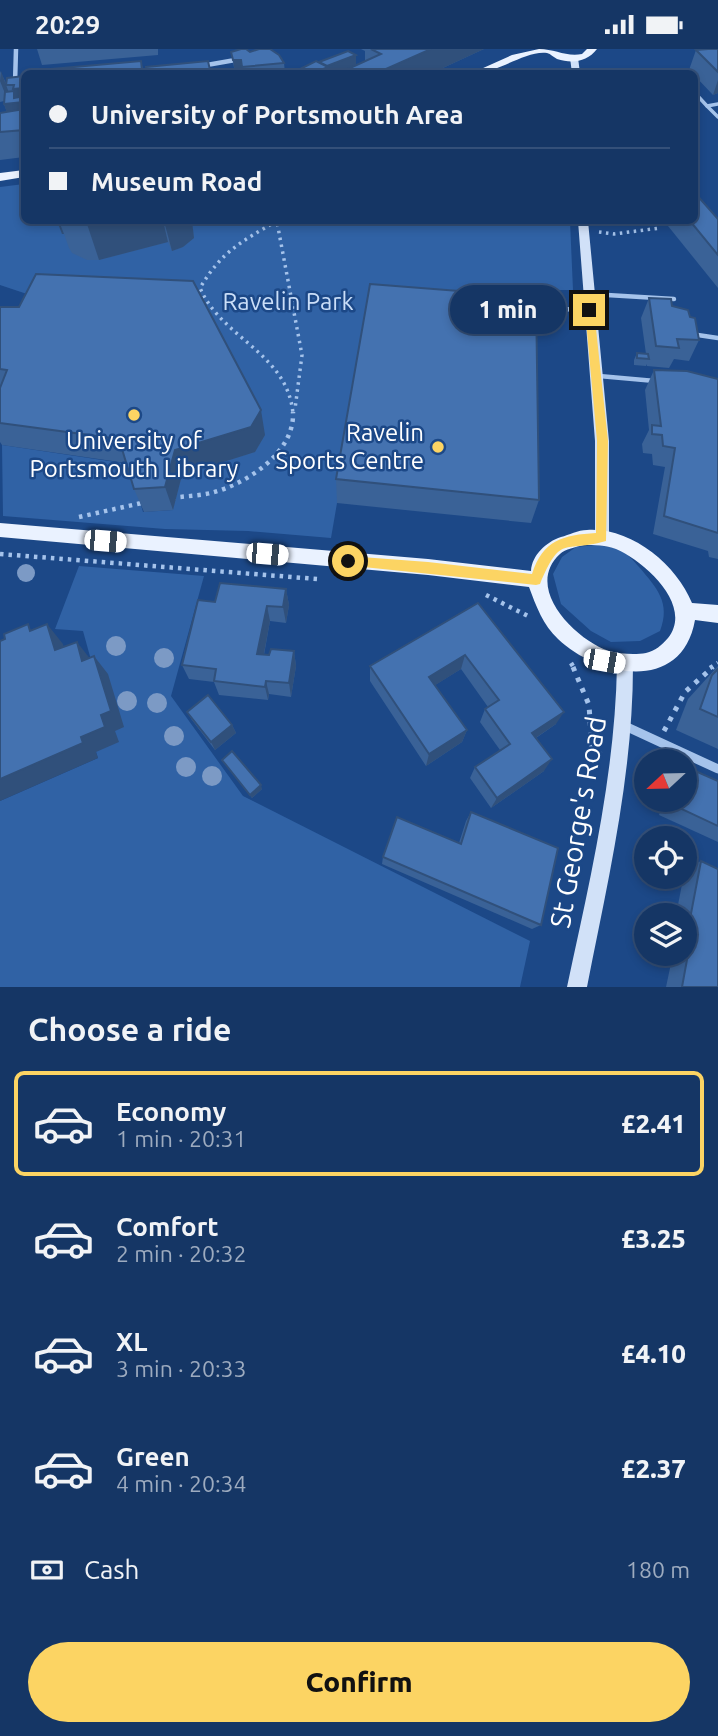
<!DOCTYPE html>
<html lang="en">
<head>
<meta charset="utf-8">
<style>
	body { margin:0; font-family:Ubuntu,sans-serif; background:#1e3e6b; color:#f1f3f6; height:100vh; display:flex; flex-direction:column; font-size:26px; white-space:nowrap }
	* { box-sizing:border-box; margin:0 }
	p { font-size:23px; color:#9dabbf }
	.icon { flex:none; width:38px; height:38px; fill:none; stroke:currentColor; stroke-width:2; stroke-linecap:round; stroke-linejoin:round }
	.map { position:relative; height:938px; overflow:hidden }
	.details { display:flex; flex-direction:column; background:#153665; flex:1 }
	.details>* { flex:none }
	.banner { position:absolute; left:21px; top:21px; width:677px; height:154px; border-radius:10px; box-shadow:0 4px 10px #0003,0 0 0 2px #345079; display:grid; align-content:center; height:154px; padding:0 28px; background:#153665 }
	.needle { width:46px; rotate:248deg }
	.buttons { position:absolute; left:634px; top:700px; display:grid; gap:14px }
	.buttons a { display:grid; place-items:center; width:63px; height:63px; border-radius:50%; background:#153665; box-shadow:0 4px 10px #0003,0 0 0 2px #345079; font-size:35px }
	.end { position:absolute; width:32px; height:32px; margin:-16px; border:9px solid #fcd463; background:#111; box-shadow:0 0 0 4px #111 }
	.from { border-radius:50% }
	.bubble { position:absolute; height:49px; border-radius:24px; background:#153665; box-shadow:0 4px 10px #0003,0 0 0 2px #345079; font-size:23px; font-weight:800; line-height:49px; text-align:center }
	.car { position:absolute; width:21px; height:42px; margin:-21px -10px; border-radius:9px; box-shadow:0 0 5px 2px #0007; background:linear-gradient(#fff 24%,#345 0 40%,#fff 0 76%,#345 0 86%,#fff 0) }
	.banner b { display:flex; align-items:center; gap:24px; height:66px; font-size:26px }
	.banner b+b { border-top:2px solid #345079 }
	.banner i { width:18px; height:18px; background:#f1f3f6 }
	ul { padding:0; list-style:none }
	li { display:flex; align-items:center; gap:21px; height:105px; margin:0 14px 10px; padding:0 14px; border:4px solid transparent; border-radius:10px }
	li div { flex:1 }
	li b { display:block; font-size:26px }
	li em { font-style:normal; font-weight:800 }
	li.on { border-color:#fcd463 }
	li>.icon { width:63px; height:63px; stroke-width:1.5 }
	h2 { padding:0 28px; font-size:32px; line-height:84px }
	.pay { display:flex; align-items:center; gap:18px; height:77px; padding:0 28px; font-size:26px }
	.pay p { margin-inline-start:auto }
	.primary-button { display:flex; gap:14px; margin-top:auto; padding:14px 28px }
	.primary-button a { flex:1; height:80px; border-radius:42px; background:#fcd463; color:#111; font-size:28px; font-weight:800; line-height:80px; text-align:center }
	.status { display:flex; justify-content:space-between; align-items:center; height:49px; padding:0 35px; background:#153665; direction:ltr }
	.status svg { height:19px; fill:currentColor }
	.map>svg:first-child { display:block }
	.green { fill:#3062a5 }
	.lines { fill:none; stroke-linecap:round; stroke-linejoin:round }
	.path-far2 { stroke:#a5c3eb; stroke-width:3.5; stroke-dasharray:2.5 4.5; stroke-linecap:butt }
	.path-far1 { stroke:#a5c3eb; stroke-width:4.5; stroke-dasharray:3.5 5; stroke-linecap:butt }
	.path { stroke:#a5c3eb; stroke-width:5; stroke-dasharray:4.5 7; stroke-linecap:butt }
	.lane-far1 { stroke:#a5c3eb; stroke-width:3.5 }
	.lane { stroke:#a5c3eb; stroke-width:4.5 }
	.street-far1 { stroke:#a5c3eb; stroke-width:4.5 }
	.street { stroke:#a5c3eb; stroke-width:9 }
	.secondary { fill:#d1e1f8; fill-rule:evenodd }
	.primary { fill:#eaf2ff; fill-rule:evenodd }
	.tree { fill:#7c9ac5 }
	.wall { fill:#3a6297 }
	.shaded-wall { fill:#30507b }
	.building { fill:#4472b0; stroke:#30507b; stroke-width:2 }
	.route { fill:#fcd463 }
	.poi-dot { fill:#fcd463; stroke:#1c4887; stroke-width:2.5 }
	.labels { text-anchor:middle; stroke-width:5; stroke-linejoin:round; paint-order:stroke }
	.park-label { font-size:24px; fill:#cadef8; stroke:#1c4887 }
	.poi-label { font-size:24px; fill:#fff; stroke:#1c4887; text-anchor:end }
	.near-street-label { font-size:28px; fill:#fff; stroke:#1c4887 }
</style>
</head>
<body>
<div class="status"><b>20:29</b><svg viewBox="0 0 49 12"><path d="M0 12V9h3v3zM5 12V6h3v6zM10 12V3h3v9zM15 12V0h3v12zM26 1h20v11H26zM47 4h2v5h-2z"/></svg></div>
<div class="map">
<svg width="718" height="938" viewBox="0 0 718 938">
	<rect width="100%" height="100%" fill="#1c4887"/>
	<g class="green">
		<path d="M24,135V172H570L573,241H540L487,271L370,262L331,489L248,482L165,480L3,467L2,396L129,415L143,463L173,461L48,252L0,236V138Z"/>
		<path d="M596,496C603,497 611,498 618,500C627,504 633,511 639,518C657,539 671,554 660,582L640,592L611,593L591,582L561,555L553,525L562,508L576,498Z"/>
		<path d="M79,517L204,527L171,647L243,747L530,892L520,938H0V752L98,709L70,620L91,611L83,582L55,580Z"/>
	</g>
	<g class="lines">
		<g class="path-far2">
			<path d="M277,172C242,192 221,203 200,239C222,290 288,304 293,365"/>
			<path d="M282,172L277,173L302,306L295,360"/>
			<path d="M599,183L614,185L660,179"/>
		</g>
		<g class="path-far1">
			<path d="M172,449C185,447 198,447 211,444C246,435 295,404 293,363"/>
			<path d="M79,468L146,453"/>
			<path d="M0,505L317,530"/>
			<path d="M486,546L528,567"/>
			<path d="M571,614L574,619"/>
			<path d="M710,619L718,614"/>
		</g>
		<g class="path">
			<path d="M573,618L589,656L592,701L602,706"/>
			<path d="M664,682L685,643L713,618"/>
			<path d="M636,722L646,726"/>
		</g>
		<g class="lane-far1">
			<path d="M695,44L707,57"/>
			<path d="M718,55L707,57L718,68"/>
		</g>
		<g class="lane">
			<path d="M590,245L674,250"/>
			<path d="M529,259L589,261"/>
			<path d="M691,285L718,289"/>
			<path d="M599,327L655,332"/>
		</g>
		<g class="street-far1">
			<path d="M201,17L241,10"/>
			<path d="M15,35L16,0"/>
		</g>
		<path class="street" d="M625,677L718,720"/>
		<g class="secondary">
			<path d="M574,7L578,9L580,24H572L570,9Z"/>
			<path d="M578,172H588L609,392V488L607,492L602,494L597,492L595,488V392Z"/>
			<path d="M625,609L631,611L633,616C633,726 608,831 587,938H567C590,831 615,726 617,616L619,611Z"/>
		</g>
		<g class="primary">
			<path d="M539,0C555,0 566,8 582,5L587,0H597C587,13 572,15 557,10C553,8 551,5 547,4C525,1 496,26 472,24L512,6Z"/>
			<path d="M24,121V128L0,132V124Z"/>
			<path d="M0,474L428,510L531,522C532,506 546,493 561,488C569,486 578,481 587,481C631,478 676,515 692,554L718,556V574L695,571C682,645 598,628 558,590C543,576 536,557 529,538L428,526L0,488ZM584,496C594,496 606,496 616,500C644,512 694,556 668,589C662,596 655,602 646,604C635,606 620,605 609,602C576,591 523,539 560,505C565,500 576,498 584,496Z"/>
		</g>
	</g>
	<g class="tree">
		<circle cx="26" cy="524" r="9"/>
		<circle cx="116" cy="597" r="10"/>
		<circle cx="164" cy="609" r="10"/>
		<circle cx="127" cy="652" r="10"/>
		<circle cx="157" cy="654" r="10"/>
		<circle cx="174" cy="687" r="10"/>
		<circle cx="186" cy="718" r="10"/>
		<circle cx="212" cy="727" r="10"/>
	</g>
	<g class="wall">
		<path d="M37,0H158V6L42,16Z"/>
		<path d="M361,0H484L432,24L319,13L356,17L365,13V2Z"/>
		<path d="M718,0V44L713,46L695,27V24H692L689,21L696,1Z"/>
		<path d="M231,3H250L284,14L285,24H235Z"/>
		<path d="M141,12L144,24H40Z"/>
		<path d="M0,22L6,34L24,27V108L0,111V64L7,63L4,55V52L0,53Z"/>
		<path d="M718,170V239L664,172Z"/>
		<path d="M57,172H192L194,189L183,198L172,202L168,193L99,211H87L72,204L69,199L64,185H62Z"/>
		<path d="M649,249L672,257L690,268L699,291L689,312L674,310L669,319L647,317V315L646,317L634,316V311L637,304L646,305L641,269Z"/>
		<path d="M0,258L265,386L255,403L182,426L173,461L144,463L134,440L126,414L2,396L0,393Z"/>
		<path d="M654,321L718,330V510L709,508L708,502L653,485L665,418L653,416L652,405L643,404L642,395L649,381L645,341Z"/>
		<path d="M336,430L539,451L531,474L337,454Z"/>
		<path d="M286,540L289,556L286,574L270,572L264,606H269L294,602L296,617L291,648L269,645L268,651L219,646L214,633L189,630L182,616L215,553Z"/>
		<path d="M478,554L556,675L536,689L544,722L491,759L470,729L475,718L500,701L480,673L485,660L488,658L461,620L435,636L467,681L462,693L426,717L370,632V617Z"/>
		<path d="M718,617V700L676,681L688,650Z"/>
		<path d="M187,663L232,676L236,684L215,701L192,671Z"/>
		<path d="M222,711L262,740L252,749Z"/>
		<path d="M718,732V793L659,766L663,751H684Z"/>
		<path d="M471,763L541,876L532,880L382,815L383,808L459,794L466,772Z"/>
		<path d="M701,812L718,938H666L673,905H684V866H676L685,820Z"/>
	</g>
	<g class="shaded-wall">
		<path d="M431,0H484L432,24H377Z"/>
		<path d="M356,6V20L344,24H308Z"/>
		<path d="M233,11H241L242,24H235Z"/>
		<path d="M1,22L9,44L8,52L0,32Z"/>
		<path d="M718,31V44L713,46Z"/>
		<path d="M24,39V68L9,70L4,55L14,49L13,40Z"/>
		<path d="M57,172H59L64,185H62Z"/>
		<path d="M101,172H163L168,193L99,211L87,175Z"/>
		<path d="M164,172H192L194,189L183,198L172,202Z"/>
		<path d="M261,361L265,386L255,403L182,426L173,461L165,438L175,401Z"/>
		<path d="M286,540L289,556L286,574L283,558Z"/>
		<path d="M267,557L270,572L261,620L257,605Z"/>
		<path d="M47,575L63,595L70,620L55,601Z"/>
		<path d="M77,593L91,611L82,612Z"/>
		<path d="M294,602L296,617L291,648L289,634Z"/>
		<path d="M465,606L461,620L426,642L429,628Z"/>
		<path d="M94,607L108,625L124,678L115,682L119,693L96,703L98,709L0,752V730L81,688L101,666Z"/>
		<path d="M266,632L269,645L268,651L265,638Z"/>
		<path d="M564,663L556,675L525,696L532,684Z"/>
		<path d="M232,676L236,684L215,701L211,693Z"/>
		<path d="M467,681L462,693L426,717L429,705Z"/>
		<path d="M552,710L544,722L491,759L497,749Z"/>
		<path d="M261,736L262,740L252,749L250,746Z"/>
	</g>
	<g class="building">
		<path d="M241,0H246L250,3L259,0H270L279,6L284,14L242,18L241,11H233L231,3Z"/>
		<path d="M371,0H431L377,24H339L381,5Z"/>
		<path d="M708,0H718V23L696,1Z"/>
		<path d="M348,2L356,6L327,17L319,13Z"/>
		<path d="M141,12L142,21L105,24H40V21Z"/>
		<path d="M208,12L210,21L173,24H147L146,18Z"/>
		<path d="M316,12L328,18L314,24H292Z"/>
		<path d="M211,21L212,24H173Z"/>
		<path d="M24,27V39L13,40L14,36H6L7,29Z"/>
		<path d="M14,42V49L24,47V53L4,55L5,43Z"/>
		<path d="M24,60V81L0,83V64Z"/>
		<path d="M695,144L718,170V206L690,172H695Z"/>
		<path d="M66,172H101L87,175H74Z"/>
		<path d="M36,225L193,232L261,361L251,378L175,401L165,438L134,440L119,390L0,374V339L7,321L0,320V258H19Z"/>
		<path d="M370,235L536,248L539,451L336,430Z"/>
		<path d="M649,249L671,250L672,257L688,261L690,268L695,269L699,291L677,290L679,299L656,297Z"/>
		<path d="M637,304L648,305L649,310L637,309Z"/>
		<path d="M654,321L687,322L718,330V484L664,467L675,399L663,397L662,386L652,385V376L661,377Z"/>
		<path d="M220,534L286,540L283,558L267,557L257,605L269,606L271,600L294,602L289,634L266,632L265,638L214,632L216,620L182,616L198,551L215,553Z"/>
		<path d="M478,554L564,663L532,684L552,710L497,749L475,718L510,695L485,660L499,651L465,606L429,628L467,681L429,705L370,617Z"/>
		<path d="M28,575L30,582L47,575L55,601L77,593L82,612L94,607L111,662L101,666L105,678L81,688L83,694L0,730V592L5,590L4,585Z"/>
		<path d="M718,620V668L700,660L712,626Z"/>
		<path d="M208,646L232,676L211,693L187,663Z"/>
		<path d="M232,702L261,736L250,746L222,711Z"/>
		<path d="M684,717L718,732V777L673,756L674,751H684Z"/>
		<path d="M471,763L558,799L541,876L383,808L397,768L461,795Z"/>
		<path d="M701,812L718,820V938H682L693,878L689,875Z"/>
	</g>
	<path class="route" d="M589,258L594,261L608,392L606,492C563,504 561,485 540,535L536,536L344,516V509L348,507L428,513L532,525C543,491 563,486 596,484L597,392L585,261Z"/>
	<g class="poi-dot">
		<circle cx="134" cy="366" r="7"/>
		<circle cx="438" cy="398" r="7"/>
	</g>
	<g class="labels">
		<g class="park-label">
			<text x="288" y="261">Ravelin Park</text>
		</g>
		<g class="poi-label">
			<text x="424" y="392">Ravelin<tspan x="424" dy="28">Sports Centre</tspan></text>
			<text x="134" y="400" text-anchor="middle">University of<tspan x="134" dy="28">Portsmouth Library</tspan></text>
		</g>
		<g class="near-street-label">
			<text transform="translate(578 773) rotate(-80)" y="10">St George's Road</text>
		</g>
	</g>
</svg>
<div class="buttons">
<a><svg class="needle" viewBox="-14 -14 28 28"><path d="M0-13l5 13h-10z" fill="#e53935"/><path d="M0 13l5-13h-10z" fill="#9dabbf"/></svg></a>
<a><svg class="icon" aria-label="locate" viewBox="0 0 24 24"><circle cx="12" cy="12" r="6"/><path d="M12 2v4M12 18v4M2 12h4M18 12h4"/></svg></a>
<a><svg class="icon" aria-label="layers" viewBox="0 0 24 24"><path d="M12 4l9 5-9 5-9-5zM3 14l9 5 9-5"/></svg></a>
</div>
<i class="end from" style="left:348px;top:512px"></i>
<i class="end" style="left:589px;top:261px"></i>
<div class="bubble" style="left:450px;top:236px;width:116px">1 min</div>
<i class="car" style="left:105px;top:492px;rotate:95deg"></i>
<i class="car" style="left:267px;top:505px;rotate:95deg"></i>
<i class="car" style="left:604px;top:612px;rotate:100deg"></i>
<div class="banner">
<b><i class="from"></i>University of Portsmouth Area</b>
<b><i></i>Museum Road</b>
</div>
</div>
<section class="details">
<h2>Choose a ride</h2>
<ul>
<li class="on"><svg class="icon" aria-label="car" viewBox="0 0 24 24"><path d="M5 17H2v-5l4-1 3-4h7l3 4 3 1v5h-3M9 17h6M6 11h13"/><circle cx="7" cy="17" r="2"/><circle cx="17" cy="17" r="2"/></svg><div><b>Economy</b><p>1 min · 20:31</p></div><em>£2.41</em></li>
<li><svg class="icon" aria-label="car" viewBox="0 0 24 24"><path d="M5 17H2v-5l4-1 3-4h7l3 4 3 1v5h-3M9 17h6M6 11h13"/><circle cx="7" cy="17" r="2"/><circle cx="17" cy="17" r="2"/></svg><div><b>Comfort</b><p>2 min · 20:32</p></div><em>£3.25</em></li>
<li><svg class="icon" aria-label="car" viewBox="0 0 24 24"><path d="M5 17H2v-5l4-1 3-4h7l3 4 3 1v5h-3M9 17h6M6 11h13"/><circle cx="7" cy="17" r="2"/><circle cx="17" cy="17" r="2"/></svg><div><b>XL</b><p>3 min · 20:33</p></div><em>£4.10</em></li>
<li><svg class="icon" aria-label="car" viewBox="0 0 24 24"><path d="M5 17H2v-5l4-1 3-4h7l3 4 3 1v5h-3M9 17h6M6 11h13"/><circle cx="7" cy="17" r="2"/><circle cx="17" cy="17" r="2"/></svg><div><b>Green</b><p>4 min · 20:34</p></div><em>£2.37</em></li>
</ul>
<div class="pay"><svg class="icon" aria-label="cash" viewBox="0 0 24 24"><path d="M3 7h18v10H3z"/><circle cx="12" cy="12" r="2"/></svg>Cash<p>180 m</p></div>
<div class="primary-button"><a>Confirm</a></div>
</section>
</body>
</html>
